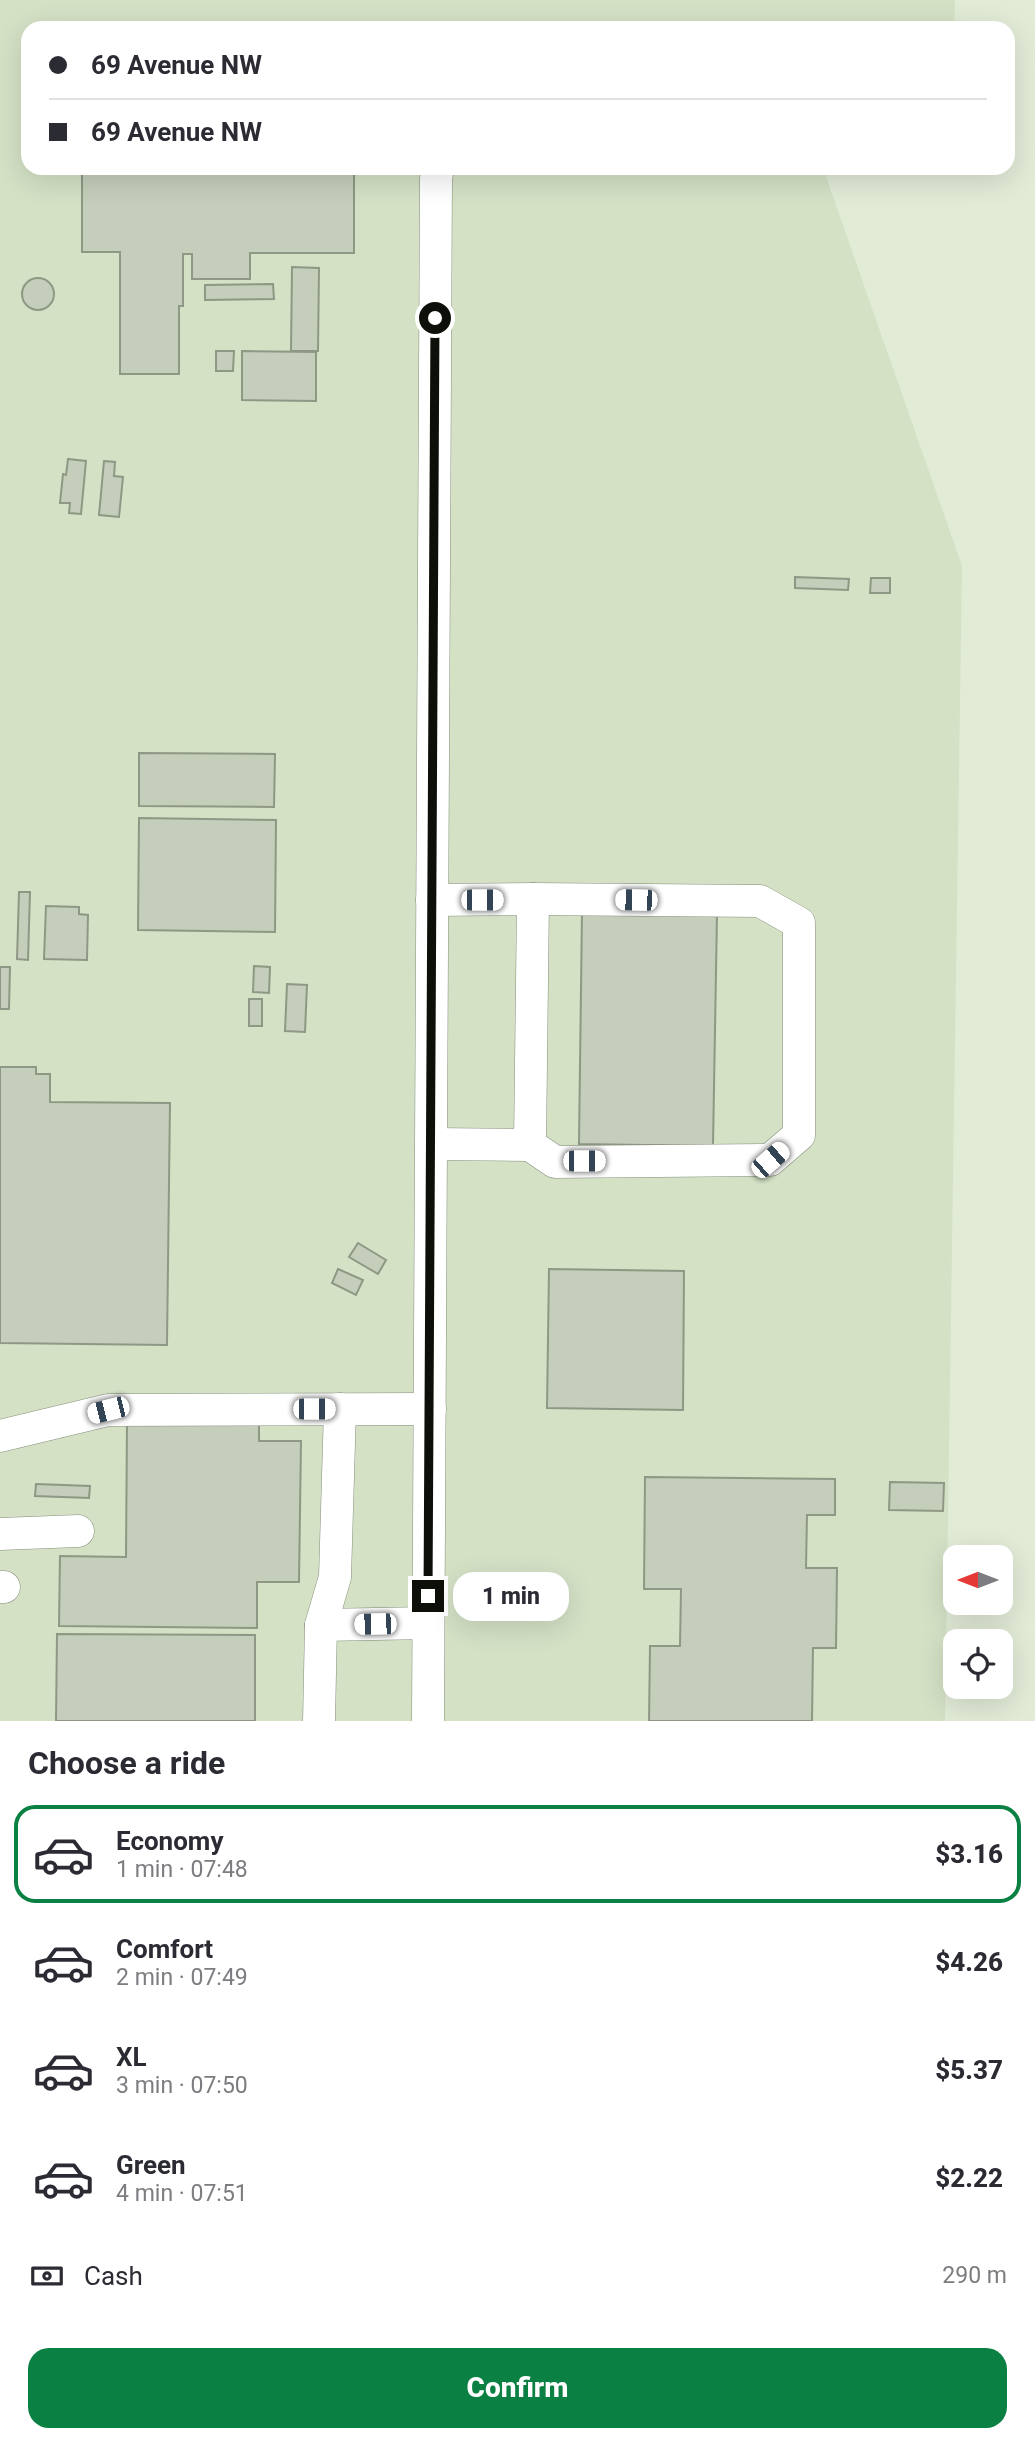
<!DOCTYPE html>
<html lang="en">
<head>
<meta charset="utf-8">
<style>
	body { margin:0; font-family:Roboto,sans-serif; background:#f7f7f7; color:#2b2b33; height:100vh; display:flex; flex-direction:column; font-size:26px; white-space:nowrap }
	* { box-sizing:border-box; margin:0 }
	p { font-size:23px; color:#7c7c81 }
	.icon { flex:none; width:38px; height:38px; fill:none; stroke:currentColor; stroke-width:2; stroke-linecap:round; stroke-linejoin:round }
	.map { position:relative; height:1721px; overflow:hidden }
	.drawer { display:flex; flex-direction:column; background:#fff; flex:1 }
	.drawer>* { flex:none }
	.guide { position:absolute; left:21px; top:21px; width:994px; height:154px; border-radius:21px; box-shadow:0 7px 28px #0002; display:grid; align-content:center; height:154px; padding:0 28px; background:#fff }
	.needle { width:46px; rotate:270deg }
	.buttons { position:absolute; left:943px; top:1545px; display:grid; gap:14px }
	.buttons a { display:grid; place-items:center; width:70px; height:70px; border-radius:14px; background:#fff; box-shadow:0 7px 28px #0002; font-size:35px }
	.end { position:absolute; width:32px; height:32px; margin:-16px; border:9px solid #0d1009; background:#fff; box-shadow:0 0 0 4px #fff }
	.from { border-radius:50% }
	.bubble { position:absolute; height:49px; border-radius:21px; background:#fff; box-shadow:0 7px 28px #0002; font-size:23px; font-weight:800; line-height:49px; text-align:center }
	.car { position:absolute; width:21px; height:42px; margin:-21px -10px; border-radius:9px; box-shadow:0 0 5px 2px #0007; background:linear-gradient(#fff 24%,#345 0 40%,#fff 0 76%,#345 0 86%,#fff 0) }
	.guide b { display:flex; align-items:center; gap:24px; height:66px; font-size:26px }
	.guide b+b { border-top:2px solid #e1e1e2 }
	.guide i { width:18px; height:18px; background:#2b2b33 }
	ul { padding:0; list-style:none }
	li { display:flex; align-items:center; gap:21px; height:98px; margin:0 14px 10px; padding:0 14px; border:4px solid transparent; border-radius:21px }
	li div { flex:1 }
	li b { display:block; font-size:26px }
	li em { font-style:normal; font-weight:800 }
	li.current { border-color:#0b8043 }
	li>.icon { width:63px; height:63px; stroke-width:1.5 }
	h2 { padding:0 28px; font-size:32px; line-height:84px }
	.pay { display:flex; align-items:center; gap:18px; height:77px; padding:0 28px; font-size:26px }
	.pay p { margin-inline-start:auto }
	.button { display:flex; gap:14px; margin-top:auto; padding:14px 28px }
	.button a { flex:1; height:80px; border-radius:21px; background:#0b8043; color:#fff; font-size:28px; font-weight:800; line-height:80px; text-align:center }
	.map>svg:first-child { display:block }
	.built { fill:#d4e1c5 }
	.building { fill:#c4ceba; stroke:#8e9884; stroke-width:2 }
	.lines { fill:none; stroke-linecap:round; stroke-linejoin:round }
	.minor-casing { stroke:#858e7b; stroke-width:33 }
	.minor { stroke:#fff; stroke-width:32 }
	.route { stroke:#0d1009; stroke-width:9 }
</style>
</head>
<body>
<div class="map">
<svg width="1035" height="1721" viewBox="0 0 1035 1721">
	<rect width="100%" height="100%" fill="#e1ebd6"/>
	<path class="built" d="M0,0H955L954,28H28V168H823L962,566L945,1721H0Z"/>
	<g class="building">
		<path d="M82,168H354V253H250V279H192V254H183V306H179V374H120V252H82Z"/>
		<path d="M292,267L319,268L318,351H291Z"/>
		<circle cx="38" cy="294" r="16"/>
		<path d="M273,284L274,299L205,300V285Z"/>
		<path d="M216,351H234L233,371H216Z"/>
		<path d="M242,351L316,352V401L242,400Z"/>
		<path d="M68,459L86,461L81,514L69,513L70,503H60L63,474L66,475Z"/>
		<path d="M104,461L115,462L114,476L123,477L119,517L99,515Z"/>
		<path d="M795,577L849,579L848,590L795,588Z"/>
		<path d="M871,578H890V593H870Z"/>
		<path d="M139,753L275,754L274,807L139,806Z"/>
		<path d="M139,818L276,820L275,932L138,930Z"/>
		<path d="M19,892H30L28,960L17,959Z"/>
		<path d="M46,906L79,907V914L88,915L87,960L44,959Z"/>
		<path d="M582,911L717,914L713,1146L579,1144Z"/>
		<path d="M254,966L270,967L269,993L253,992Z"/>
		<path d="M0,967H10L9,1009H0Z"/>
		<path d="M287,984L307,985L305,1032L285,1031Z"/>
		<rect x="249" y="999" width="13" height="27"/>
		<path d="M0,1067H36V1074H50V1102L170,1103L167,1345L0,1343Z"/>
		<path d="M358,1243L386,1260L378,1274L349,1257Z"/>
		<path d="M338,1269L363,1280L356,1295L332,1283Z"/>
		<path d="M549,1269L684,1271L683,1410L547,1408Z"/>
		<path d="M127,1421L259,1422V1441H301L299,1582H257V1628L59,1626L60,1556L126,1557Z"/>
		<path d="M645,1477L835,1479V1515H807L806,1568H837L836,1648H813L812,1721H649L650,1646H680L681,1589H644Z"/>
		<path d="M890,1482L944,1483L943,1511L889,1510Z"/>
		<path d="M36,1484L90,1486L89,1498L35,1496Z"/>
		<path d="M57,1634L255,1635V1721H56Z"/>
	</g>
	<g class="lines">
		<defs>
			<g id="minor">
				<path d="M432,900L533,899L530,1145L432,1144"/>
				<path d="M530,1145L555,1162L770,1160L799,1135V923L760,901L533,899"/>
				<path d="M0,1436L108,1410L430,1409"/>
				<path d="M0,1534L78,1531"/>
				<path d="M0,1587H4"/>
				<path d="M321,1625L428,1623"/>
				<path d="M319,1721L321,1625L335,1577L340,1409"/>
				<path d="M428,1721L436,179L438,168"/>
			</g>
		</defs>
		<use href="#minor" class="minor-casing"/>
		<use href="#minor" class="minor"/>
	</g>
	<g class="lines">
		<path class="route" d="M428,1596L435,318"/>
	</g>
</svg>
<div class="buttons">
<a><svg class="needle" viewBox="-14 -14 28 28"><path d="M0-13l5 13h-10z" fill="#e53935"/><path d="M0 13l5-13h-10z" fill="#7c7c81"/></svg></a>
<a><svg class="icon" aria-label="locate" viewBox="0 0 24 24"><circle cx="12" cy="12" r="6"/><path d="M12 2v4M12 18v4M2 12h4M18 12h4"/></svg></a>
</div>
<i class="end from" style="left:435px;top:318px"></i>
<i class="end" style="left:428px;top:1596px"></i>
<div class="bubble" style="left:453px;top:1572px;width:116px">1 min</div>
<i class="car" style="left:482px;top:900px;rotate:90deg"></i>
<i class="car" style="left:636px;top:900px;rotate:271deg"></i>
<i class="car" style="left:770px;top:1160px;rotate:49deg"></i>
<i class="car" style="left:584px;top:1161px;rotate:90deg"></i>
<i class="car" style="left:314px;top:1409px;rotate:90deg"></i>
<i class="car" style="left:108px;top:1410px;rotate:256deg"></i>
<i class="car" style="left:375px;top:1624px;rotate:269deg"></i>
<div class="guide">
<b><i class="from"></i>69 Avenue NW</b>
<b><i></i>69 Avenue NW</b>
</div>
</div>
<section class="drawer">
<h2>Choose a ride</h2>
<ul>
<li class="current"><svg class="icon" aria-label="car" viewBox="0 0 24 24"><path d="M5 17H2v-5l4-1 3-4h7l3 4 3 1v5h-3M9 17h6M6 11h13"/><circle cx="7" cy="17" r="2"/><circle cx="17" cy="17" r="2"/></svg><div><b>Economy</b><p>1 min · 07:48</p></div><em>$3.16</em></li>
<li><svg class="icon" aria-label="car" viewBox="0 0 24 24"><path d="M5 17H2v-5l4-1 3-4h7l3 4 3 1v5h-3M9 17h6M6 11h13"/><circle cx="7" cy="17" r="2"/><circle cx="17" cy="17" r="2"/></svg><div><b>Comfort</b><p>2 min · 07:49</p></div><em>$4.26</em></li>
<li><svg class="icon" aria-label="car" viewBox="0 0 24 24"><path d="M5 17H2v-5l4-1 3-4h7l3 4 3 1v5h-3M9 17h6M6 11h13"/><circle cx="7" cy="17" r="2"/><circle cx="17" cy="17" r="2"/></svg><div><b>XL</b><p>3 min · 07:50</p></div><em>$5.37</em></li>
<li><svg class="icon" aria-label="car" viewBox="0 0 24 24"><path d="M5 17H2v-5l4-1 3-4h7l3 4 3 1v5h-3M9 17h6M6 11h13"/><circle cx="7" cy="17" r="2"/><circle cx="17" cy="17" r="2"/></svg><div><b>Green</b><p>4 min · 07:51</p></div><em>$2.22</em></li>
</ul>
<div class="pay"><svg class="icon" aria-label="cash" viewBox="0 0 24 24"><path d="M3 7h18v10H3z"/><circle cx="12" cy="12" r="2"/></svg>Cash<p>290 m</p></div>
<div class="button"><a>Confirm</a></div>
</section>
</body>
</html>
